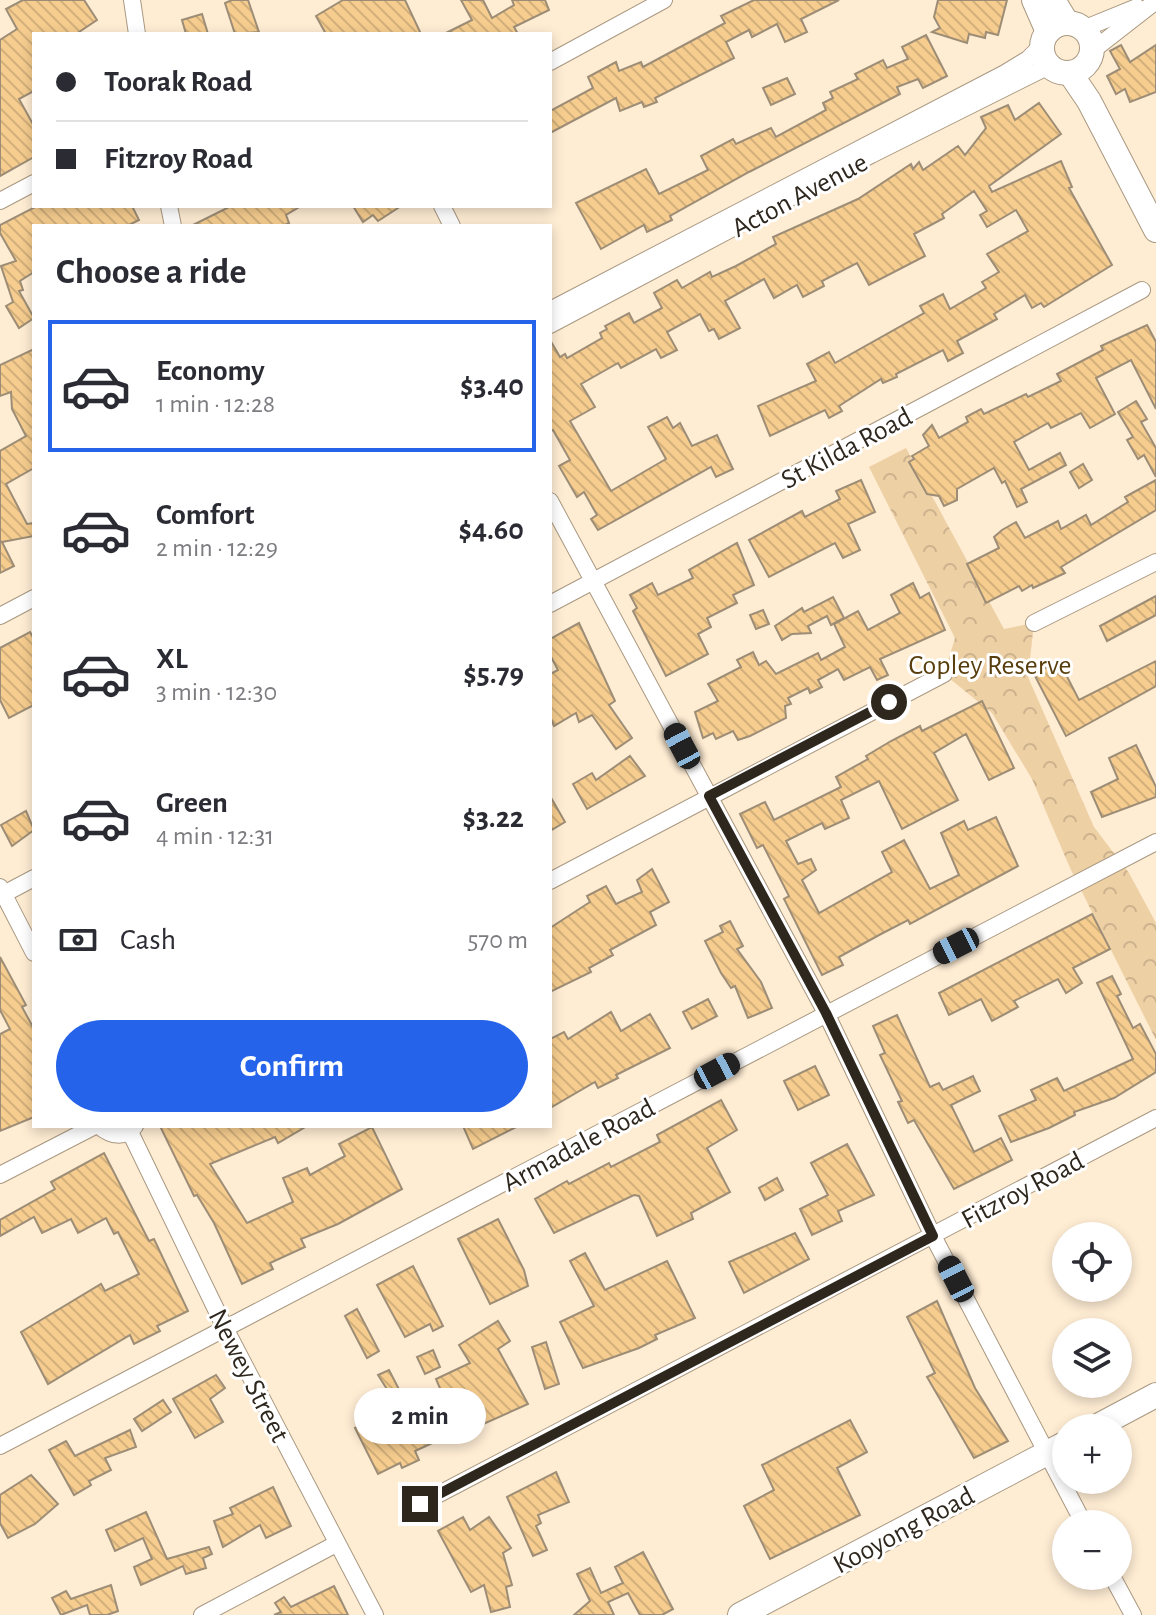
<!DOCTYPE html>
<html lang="en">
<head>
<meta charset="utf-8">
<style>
	body { margin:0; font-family:"Alegreya Sans",sans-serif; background:#f7f7f7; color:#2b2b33; height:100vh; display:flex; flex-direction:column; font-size:30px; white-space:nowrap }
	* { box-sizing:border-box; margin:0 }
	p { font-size:26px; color:#7c7c81 }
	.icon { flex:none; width:44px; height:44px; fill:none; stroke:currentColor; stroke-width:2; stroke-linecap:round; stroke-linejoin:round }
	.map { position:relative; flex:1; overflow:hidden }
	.drawer { position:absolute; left:32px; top:224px; width:520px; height:904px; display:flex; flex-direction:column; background:#fff; border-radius:0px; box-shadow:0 4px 12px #0003 }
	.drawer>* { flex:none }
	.guide { position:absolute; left:32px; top:32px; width:520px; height:176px; border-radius:0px; box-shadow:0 4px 12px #0003; display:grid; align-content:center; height:176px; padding:0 24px; background:#fff }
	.fabs { position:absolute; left:1052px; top:1222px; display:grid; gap:16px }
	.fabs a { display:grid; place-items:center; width:80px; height:80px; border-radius:50%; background:#fff; box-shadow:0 4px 12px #0003; font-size:40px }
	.end { position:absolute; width:36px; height:36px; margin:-18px; border:10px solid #2e271e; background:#fff; box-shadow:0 0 0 4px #fff }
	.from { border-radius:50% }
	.bubble { position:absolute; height:56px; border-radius:28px; background:#fff; box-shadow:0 4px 12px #0003; font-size:26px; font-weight:600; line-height:56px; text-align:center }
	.car { position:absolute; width:24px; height:48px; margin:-24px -12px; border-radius:10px; box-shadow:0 0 6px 2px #0007; background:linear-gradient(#222 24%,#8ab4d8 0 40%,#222 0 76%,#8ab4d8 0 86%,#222 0) }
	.guide b { display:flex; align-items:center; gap:28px; height:76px; font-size:30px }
	.guide b+b { border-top:2px solid #e1e1e2 }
	.guide i { width:20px; height:20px; background:#2b2b33 }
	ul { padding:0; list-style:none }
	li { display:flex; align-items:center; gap:24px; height:132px; margin:0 16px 12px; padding:0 8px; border:4px solid transparent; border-radius:0px }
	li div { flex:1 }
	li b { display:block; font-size:30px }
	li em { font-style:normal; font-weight:600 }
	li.selected { border-color:#2563eb }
	li>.icon { width:72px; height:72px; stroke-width:1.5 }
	h2 { padding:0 24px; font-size:36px; line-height:96px }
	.pay { display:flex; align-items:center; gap:20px; height:88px; padding:0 24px; font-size:30px }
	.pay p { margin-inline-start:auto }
	.cta { display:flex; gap:16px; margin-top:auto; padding:16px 24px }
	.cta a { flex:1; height:92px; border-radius:48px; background:#2563eb; color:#fff; font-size:32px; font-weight:600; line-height:92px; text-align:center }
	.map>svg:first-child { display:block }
	.park { fill:url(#park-crowns) }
	.building { fill:url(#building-back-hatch); stroke:#9d8d76; stroke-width:2 }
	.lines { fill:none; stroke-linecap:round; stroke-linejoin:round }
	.street-casing { stroke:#a99881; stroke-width:18 }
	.secondary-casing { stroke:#a99881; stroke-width:26 }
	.street { stroke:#fff; stroke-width:16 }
	.secondary { stroke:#fff; stroke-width:24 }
	.route { stroke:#2e271e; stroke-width:10 }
	.labels { text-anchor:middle; stroke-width:6; stroke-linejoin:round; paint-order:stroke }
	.street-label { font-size:28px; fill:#2e271e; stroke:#fff }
	.park-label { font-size:28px; fill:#593e0d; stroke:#fff }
</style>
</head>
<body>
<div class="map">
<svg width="1156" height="1615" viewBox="0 0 1156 1615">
	<defs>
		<pattern id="park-crowns" width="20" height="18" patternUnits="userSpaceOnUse" patternTransform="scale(2)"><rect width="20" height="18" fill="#eed0a5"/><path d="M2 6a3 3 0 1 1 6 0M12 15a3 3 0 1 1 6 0" fill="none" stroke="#ccb38e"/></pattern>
		<pattern id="building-back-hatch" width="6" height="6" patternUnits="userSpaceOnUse" patternTransform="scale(2)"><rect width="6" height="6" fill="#f6cd8f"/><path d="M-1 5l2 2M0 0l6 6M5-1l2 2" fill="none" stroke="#d3b07b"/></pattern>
	</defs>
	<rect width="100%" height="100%" fill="#feecd3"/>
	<path class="park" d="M906,448L1004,629L1034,623L1028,677L1094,827L1129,873L1156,923V1040L1070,868L1032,779L992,713L944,674L955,638L869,467Z"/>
	<g class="building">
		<path d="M23,0H84L97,20L76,34H34V91L19,99L34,126V157L0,176V40L17,29L6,9Z"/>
		<path d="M232,0H248L259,32L235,34L225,3Z"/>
		<path d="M343,0H405L421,34H326L316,16Z"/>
		<path d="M461,0H483L492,18L514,5L512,0H545L549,10L514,27L518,34H444L472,20Z"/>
		<path d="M754,0H839L801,19L807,32L785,42L777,24L752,37L749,30L726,42L734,58L655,98L657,102L644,107L642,102L620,111L616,98L550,133V111L593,88L588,77L616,62L619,71L641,62L643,67L725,23L721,16Z"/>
		<path d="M938,0H1007L998,35L986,32L985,38L969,34L967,43L932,32L940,28L934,17Z"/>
		<path d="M202,14L208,34H186L182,20Z"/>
		<path d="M926,35L947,76L923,88L918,79L897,87L900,94L749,172L670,216L672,220L647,232L644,225L601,249L576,203L646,169L659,194L708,170L701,156L733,139L736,144L771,128L776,137L826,110L823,103L833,98L830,92L858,79L855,74L883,60L887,68L908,59L902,47Z"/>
		<path d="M1121,45L1130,62L1156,45V92L1130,102L1125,89L1116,94L1107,76L1120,69L1110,51Z"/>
		<path d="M787,78L795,94L771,105L763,88Z"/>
		<path d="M1039,103L1061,134L989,186L992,192L1061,161L1072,187L1069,188L1112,265L1044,307L1041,303L1032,308L1025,295L994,314L997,319L957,341L963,353L948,361L943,350L896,374L897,377L883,383L881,379L839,406L842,411L829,418L825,410L770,436L758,406L816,381L807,364L829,352L835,363L924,313L920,306L943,294L950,309L986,288L982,282L999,272L987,254L1028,231L1016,210L987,227L980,215L987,211L974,191L942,214L944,218L914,234L925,256L869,285L857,263L822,281L824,286L803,297L797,285L774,298L764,279L725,301L740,328L719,339L714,329L709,331L700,314L667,332L677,350L661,358L656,349L621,368L618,363L581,384L595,407L570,421L611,491L666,459L648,427L667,417L673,428L680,423L692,446L717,435L733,469L716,477L711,467L598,530L591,519L597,515L584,492L577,497L559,466L570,460L553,430L550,432V340L560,357L565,354L567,358L602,338L600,333L607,329L605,326L629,313L634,323L662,308L654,293L677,280L682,288L710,272L712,277L736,266L776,244L773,237L858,199L911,164L913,169L919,162L923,170L958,146L965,155L986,128L981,117L1008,105L1015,120Z"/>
		<path d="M37,206H132L139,220L127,226H34V272L20,281L23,290L19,291L34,318L19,328L6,306L13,302L1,266L16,261L0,233V225Z"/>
		<path d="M231,206H301L286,215L289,223L283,226H191Z"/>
		<path d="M353,206H401L378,221L373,215L363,222Z"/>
		<path d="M1147,325L1156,342V409L1131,360L1096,378L1115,414L1090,428L1081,413L1051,428L1048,423L1014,442L1029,470L1060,453L1066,465L1021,489L1027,502L1017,507L1005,481L1002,483L994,468L957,489V500L944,506L939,496L927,494L909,462L914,459L912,456L929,446L923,435L932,425L939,438L968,422L966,417L981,409L984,414L1026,394L1028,397L1061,381L1057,374L1103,350L1101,346Z"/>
		<path d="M34,349V468L6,484L27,524L34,523V536L2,542L14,566L0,573V451L26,436L12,409L11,392L0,396V365Z"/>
		<path d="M1136,401L1147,419L1141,422L1156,448V477L1144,455L1138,459L1127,440L1133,437L1118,412Z"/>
		<path d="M1083,464L1092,480L1079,488L1070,472Z"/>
		<path d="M861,480L875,512L848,524L860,550L843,558L835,543L769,577L749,540L802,511L805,517L840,499L836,491Z"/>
		<path d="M1156,480V510L1061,567L1065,573L1033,588L1032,585L1022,591L1019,586L986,603L967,564L999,548L994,537L1002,530L1016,522L1025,538L1058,521L1061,529L1086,515L1091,525L1128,502L1125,497Z"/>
		<path d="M737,543L754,585L733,595L737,603L707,618L711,627L698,634L708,654L666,676L633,611L637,608L630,595L652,583L658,595L693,578L689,570Z"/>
		<path d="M913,583L920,598L929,593L945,630L880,659L888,675L877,680L870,667L844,680L838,669L818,680L822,687L810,693L808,688L788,698L791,704L785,706L786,718L750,736L738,740L733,731L716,739L713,733L703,738L695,712L718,701L708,684L741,667L737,660L753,652L759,665L766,661L776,674L818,653L821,660L845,647L834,624L858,611L868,630L900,613L891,595Z"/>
		<path d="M1156,596V615L1107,641L1100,626Z"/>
		<path d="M833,597L844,618L831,625L827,616L808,626L811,633L792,634L782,640L775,626L802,608L804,612Z"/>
		<path d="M763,610L769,624L756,629L750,615Z"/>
		<path d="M579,623L615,701L609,705L632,738L616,749L592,715L579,722L576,713L554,726L550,717V674L558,670L550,655V639Z"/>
		<path d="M30,632L34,639V705L9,718L0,700V648Z"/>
		<path d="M1059,661L1079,700L1156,661V686L1066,736L1034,674Z"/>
		<path d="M982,701L1014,768L989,780L966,734L934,753L958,800L902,829L879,781L841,800L849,818L825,829L822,823L786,841L798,864L811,859L816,870L802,880L819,913L892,872L882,852L904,840L930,889L959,875L941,833L964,821L968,830L996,817L1018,866L910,924L908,920L881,934L839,957L843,965L822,975L784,899L789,896L763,845L757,848L740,814L765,802L774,820L841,787L836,777L868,759L866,756L891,741L920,726L922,731Z"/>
		<path d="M1136,745L1156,787V797L1102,817L1091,792L1118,779L1109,758Z"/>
		<path d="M630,756L645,776L587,809L573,784L592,773L596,780Z"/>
		<path d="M550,796L565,822L550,831Z"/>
		<path d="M26,811L34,830L12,846L1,825Z"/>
		<path d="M652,869L669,902L650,912L656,925L610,950L613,955L589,968L591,972L550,992V928L590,902L587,896L606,886L616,904L642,892L637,880Z"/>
		<path d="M1092,914L1110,949L1073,968L1082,983L1066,993L1058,979L1014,1001L1018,1007L992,1021L981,999L949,1015L939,993Z"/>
		<path d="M730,921L743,946L737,949L761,982L772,1008L748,1018L735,986L731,988L721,973L705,941L723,932L720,926Z"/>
		<path d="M0,957L26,1005L22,1007L34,1029V1117L0,1131V1034L10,1029L0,1010Z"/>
		<path d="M1112,976L1121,994L1117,996L1133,1028L1140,1024L1156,1054V1072L1114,1098L1074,1112L1075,1115L1049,1128L1011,1142L999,1116L1036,1100L1031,1090L1057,1078L1064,1091L1133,1059L1097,983Z"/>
		<path d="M708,999L717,1016L692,1029L683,1012Z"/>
		<path d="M611,1012L621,1031L650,1014L670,1048L616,1075L618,1078L598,1088L595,1082L550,1108V1039L564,1032L568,1039Z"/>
		<path d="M897,1015L930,1087L939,1083L943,1090L973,1076L980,1091L951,1105L974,1152L1001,1138L1012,1160L954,1189L914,1120L908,1123L898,1102L902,1101L880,1055L885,1053L873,1026Z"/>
		<path d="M815,1066L829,1095L798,1110L784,1081Z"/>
		<path d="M721,1100L737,1130L707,1148L730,1192L691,1213L693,1219L657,1236L639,1196L634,1195L554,1233L535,1199L567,1181L569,1184L609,1163L611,1167L660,1142L657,1135Z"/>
		<path d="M160,1126H307L278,1143L275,1137L210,1164L247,1223L293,1202L283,1178L307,1168L310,1175L345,1156L339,1144L372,1127L402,1189L338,1224L301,1239L305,1247L270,1263L273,1269L242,1284L214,1223L197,1195L194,1196Z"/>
		<path d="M463,1126H518L473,1149Z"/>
		<path d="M847,1144L874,1195L838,1211L842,1221L812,1235L800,1209L828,1195L811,1163Z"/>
		<path d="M104,1153L149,1241L154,1239L188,1311L157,1326L160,1331L134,1344L130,1335L48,1384L21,1332L101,1284L105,1291L139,1274L118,1232L114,1234L106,1218L78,1233L71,1219L42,1233L34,1217L0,1236V1220L55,1189L51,1182Z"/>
		<path d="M777,1178L783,1190L765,1200L759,1188Z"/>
		<path d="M498,1219L524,1270L528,1286L490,1304L458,1239Z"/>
		<path d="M795,1233L809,1259L744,1293L729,1262Z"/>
		<path d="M585,1253L605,1290L667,1261L695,1318L655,1335L657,1339L639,1348L583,1368L560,1322L594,1306L570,1261Z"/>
		<path d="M413,1266L443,1326L433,1331L430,1324L405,1337L377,1285Z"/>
		<path d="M937,1301L975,1388L1008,1441L974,1458L927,1377L935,1373L907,1317Z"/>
		<path d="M357,1309L379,1351L367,1358L345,1316Z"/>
		<path d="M498,1321L510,1341L498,1349L528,1404L461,1434L460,1431L451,1435L435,1397L442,1393L436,1379L470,1363L459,1345Z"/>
		<path d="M546,1342L559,1384L545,1389L532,1347Z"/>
		<path d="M433,1350L440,1367L425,1374L417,1357Z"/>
		<path d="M389,1370L405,1401L397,1405L378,1375Z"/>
		<path d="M216,1375L225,1388L210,1399L223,1422L195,1438L173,1399Z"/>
		<path d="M163,1400L171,1412L142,1431L134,1419Z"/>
		<path d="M391,1403L399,1419L422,1412L441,1439L415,1451L419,1460L402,1468L400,1463L378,1474L355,1428L377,1417L375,1411Z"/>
		<path d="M850,1420L867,1452L837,1468L860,1515L770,1559L744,1506L774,1490L762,1465Z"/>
		<path d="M130,1430L136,1447L105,1458L111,1470L89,1481L91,1485L74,1495L49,1450L66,1441L75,1456Z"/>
		<path d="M556,1472L569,1502L538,1515L541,1523L536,1526L547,1550L533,1556L507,1497Z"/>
		<path d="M31,1475L58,1504L35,1524L8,1538L0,1523V1495Z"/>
		<path d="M273,1487L291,1526L266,1538L260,1525L223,1547L214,1521L233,1514L230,1508Z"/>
		<path d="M146,1512L167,1559L209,1547L212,1554L203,1558L206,1568L186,1574L183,1566L141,1585L134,1567L152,1559L143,1538L115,1551L106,1530Z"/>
		<path d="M463,1517L470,1530L489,1517L511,1548L503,1553L512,1585L506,1587L510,1607L491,1612L484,1585L471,1592L438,1531Z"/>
		<path d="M643,1552L673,1609L662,1615H640L628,1593L608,1602L614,1615H574L590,1601L577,1574L590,1568L601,1593L623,1583L615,1567Z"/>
		<path d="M111,1585L118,1611L107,1615H90L87,1605L61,1615L52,1598L66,1591L71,1599Z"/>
		<path d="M334,1586L348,1615H274L281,1612L275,1603L284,1597L291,1607Z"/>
	</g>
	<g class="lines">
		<defs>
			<g id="street">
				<path d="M132,0L137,34"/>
				<path d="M1083,29L1137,7"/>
				<path d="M1092,51L1156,1"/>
				<path d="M550,62L664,0"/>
				<path d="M0,201L34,183"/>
				<path d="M169,206L173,226"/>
				<path d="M442,206L452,226"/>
				<path d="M550,310L1005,73L1028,59L1042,45"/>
				<path d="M550,325L871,155L1049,66"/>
				<path d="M550,501L826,1013L933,1236L1084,1524"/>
				<path d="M550,604L1142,290"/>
				<path d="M0,616L34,598"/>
				<path d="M1034,623L1156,562"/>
				<path d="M550,881L944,674"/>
				<path d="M0,887L34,953"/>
				<path d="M0,896L34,878"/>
				<path d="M99,1126C111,1136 124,1139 135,1126"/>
				<path d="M130,1132L226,1330L375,1615"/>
				<path d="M0,1175L95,1126"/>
				<path d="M0,1446L1156,842"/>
				<path d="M420,1504L1156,1118"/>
				<path d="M1112,1576L1133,1615"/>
				<path d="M202,1615L336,1544"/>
			</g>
			<g id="secondary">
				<path d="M1034,0L1048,32"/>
				<path d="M1053,0L1067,23"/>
				<circle cx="1067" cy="48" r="25"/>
				<path d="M1070,73L1089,101L1156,230"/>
				<path d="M1094,1428L1156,1395"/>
				<path d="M740,1615L1066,1443"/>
			</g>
		</defs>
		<use href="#street" class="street-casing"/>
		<use href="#secondary" class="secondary-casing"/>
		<use href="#street" class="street"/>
		<use href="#secondary" class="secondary"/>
	</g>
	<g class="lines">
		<path class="route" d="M420,1504L933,1236L826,1013L709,796L889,702"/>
	</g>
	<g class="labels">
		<g class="street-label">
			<text transform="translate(799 194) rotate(-28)" y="10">Acton Avenue</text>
			<text transform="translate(846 447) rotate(-28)" y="10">St Kilda Road</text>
			<text transform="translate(578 1144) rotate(-28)" y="10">Armadale Road</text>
			<text transform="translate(1022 1189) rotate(-28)" y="10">Fitzroy Road</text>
			<text transform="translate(250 1375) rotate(63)" y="10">Newey Street</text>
			<text transform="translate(903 1529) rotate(-28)" y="10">Kooyong Road</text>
		</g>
		<g class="park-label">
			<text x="990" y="674">Copley Reserve</text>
		</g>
	</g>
</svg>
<div class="fabs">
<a><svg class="icon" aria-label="locate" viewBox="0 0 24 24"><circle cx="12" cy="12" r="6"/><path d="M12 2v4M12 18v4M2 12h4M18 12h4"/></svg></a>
<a><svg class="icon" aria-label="layers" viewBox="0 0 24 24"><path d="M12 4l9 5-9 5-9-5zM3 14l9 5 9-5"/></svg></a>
<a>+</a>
<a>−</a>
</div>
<i class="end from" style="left:889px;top:702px"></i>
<i class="end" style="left:420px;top:1504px"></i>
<div class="bubble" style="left:354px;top:1388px;width:132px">2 min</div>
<i class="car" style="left:682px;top:746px;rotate:332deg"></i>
<i class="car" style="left:956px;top:946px;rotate:243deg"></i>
<i class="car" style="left:717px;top:1071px;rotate:62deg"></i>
<i class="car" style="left:956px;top:1279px;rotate:333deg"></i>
<div class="guide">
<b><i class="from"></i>Toorak Road</b>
<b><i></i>Fitzroy Road</b>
</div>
<section class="drawer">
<h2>Choose a ride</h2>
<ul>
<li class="selected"><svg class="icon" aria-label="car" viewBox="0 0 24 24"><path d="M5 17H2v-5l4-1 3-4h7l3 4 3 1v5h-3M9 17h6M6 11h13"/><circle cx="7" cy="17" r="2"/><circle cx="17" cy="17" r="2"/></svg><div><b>Economy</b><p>1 min · 12:28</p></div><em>$3.40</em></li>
<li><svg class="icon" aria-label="car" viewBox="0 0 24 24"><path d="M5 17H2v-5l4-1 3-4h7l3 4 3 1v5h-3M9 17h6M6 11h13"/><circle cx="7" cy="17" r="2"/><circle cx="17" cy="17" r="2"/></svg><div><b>Comfort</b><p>2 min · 12:29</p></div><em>$4.60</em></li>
<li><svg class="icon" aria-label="car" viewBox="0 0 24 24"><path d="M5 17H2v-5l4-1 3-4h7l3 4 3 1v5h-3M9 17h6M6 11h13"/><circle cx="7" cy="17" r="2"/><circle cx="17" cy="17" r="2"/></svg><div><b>XL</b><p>3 min · 12:30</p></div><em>$5.79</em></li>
<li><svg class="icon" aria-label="car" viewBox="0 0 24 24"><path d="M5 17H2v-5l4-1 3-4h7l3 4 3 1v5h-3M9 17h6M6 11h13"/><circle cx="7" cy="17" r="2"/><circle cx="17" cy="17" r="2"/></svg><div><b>Green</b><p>4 min · 12:31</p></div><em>$3.22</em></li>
</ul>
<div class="pay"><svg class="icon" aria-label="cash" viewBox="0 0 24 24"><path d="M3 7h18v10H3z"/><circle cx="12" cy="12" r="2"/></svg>Cash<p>570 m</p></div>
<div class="cta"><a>Confirm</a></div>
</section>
</div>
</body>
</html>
